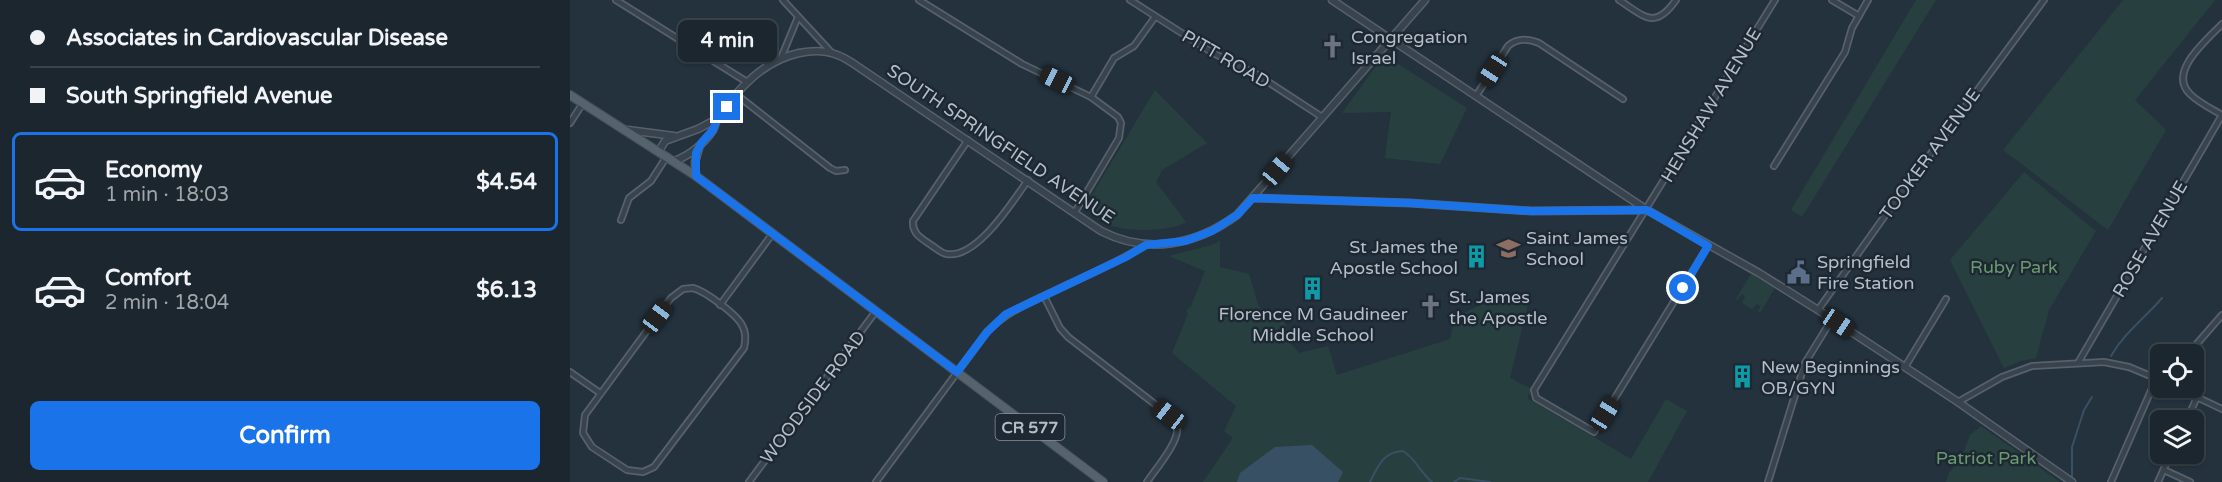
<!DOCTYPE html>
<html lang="en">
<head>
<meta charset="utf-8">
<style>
	body { margin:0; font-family:"Varela Round",sans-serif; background:#28323a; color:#f1f3f6; height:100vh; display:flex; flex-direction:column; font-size:22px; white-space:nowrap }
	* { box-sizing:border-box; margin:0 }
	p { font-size:20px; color:#a0a5aa }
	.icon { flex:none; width:33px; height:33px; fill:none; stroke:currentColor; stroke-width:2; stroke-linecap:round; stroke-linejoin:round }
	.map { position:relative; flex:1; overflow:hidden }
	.sheet { display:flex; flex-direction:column; background:#1b262e; width:570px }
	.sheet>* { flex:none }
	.banner { display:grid; align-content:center; height:132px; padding:0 30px; background:#1b262e }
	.controls { position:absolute; left:1580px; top:344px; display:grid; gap:12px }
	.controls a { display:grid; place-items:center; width:54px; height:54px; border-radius:9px; background:#1b262e; box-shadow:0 2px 4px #0004,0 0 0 2px #39434a; font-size:30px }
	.end { position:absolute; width:27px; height:27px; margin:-14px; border:8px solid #1a73e8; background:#fff; box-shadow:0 0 0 3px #fff }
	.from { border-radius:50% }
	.bubble { position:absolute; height:42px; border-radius:9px; background:#1b262e; box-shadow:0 2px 4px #0004,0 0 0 2px #39434a; font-size:20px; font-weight:700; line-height:42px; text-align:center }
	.car { position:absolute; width:18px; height:36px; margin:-18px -9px; border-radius:8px; box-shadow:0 0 4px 2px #0007; background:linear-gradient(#222 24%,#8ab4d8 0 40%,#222 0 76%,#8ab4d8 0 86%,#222 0) }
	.banner b { display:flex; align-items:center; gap:21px; height:57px; font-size:22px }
	.banner b+b { border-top:2px solid #39434a }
	.banner i { width:15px; height:15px; background:#f1f3f6 }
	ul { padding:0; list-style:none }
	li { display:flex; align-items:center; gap:18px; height:99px; margin:0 12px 9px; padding:0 18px; border:3px solid transparent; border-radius:9px }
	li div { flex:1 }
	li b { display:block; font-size:22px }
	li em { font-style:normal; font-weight:700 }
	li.active { border-color:#1a73e8 }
	li>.icon { width:54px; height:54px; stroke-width:1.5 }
	.button { display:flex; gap:12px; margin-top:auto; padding:12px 30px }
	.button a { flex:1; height:69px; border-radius:9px; background:#1a73e8; color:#fff; font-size:24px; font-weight:700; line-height:69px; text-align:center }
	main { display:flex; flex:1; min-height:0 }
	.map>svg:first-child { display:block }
	.green { fill:#27403f }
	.water { fill:#385064 }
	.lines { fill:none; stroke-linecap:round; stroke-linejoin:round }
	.stream { stroke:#385064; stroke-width:2 }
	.minor-casing { stroke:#56616b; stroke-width:8 }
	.tertiary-casing { stroke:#56616b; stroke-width:9 }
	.primary-casing { stroke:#444f59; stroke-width:10 }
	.minor { stroke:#38434d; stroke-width:4.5 }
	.tertiary { stroke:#38434d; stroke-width:6 }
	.primary { stroke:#56636d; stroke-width:8 }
	.route { stroke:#1a73e8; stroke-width:8 }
	.labels { text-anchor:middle; stroke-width:5; stroke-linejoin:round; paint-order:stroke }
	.shield { fill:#1d2832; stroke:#87919b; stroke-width:1.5 }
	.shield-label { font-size:16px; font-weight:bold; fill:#b4bec8 }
	.poi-label { font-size:18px; fill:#b4bec8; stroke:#1d2832; text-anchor:start }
	.street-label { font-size:18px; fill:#b4bec8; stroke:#1d2832 }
	.park-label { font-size:18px; fill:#6b996f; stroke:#1d2832 }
</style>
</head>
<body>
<main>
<section class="sheet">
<div class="banner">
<b><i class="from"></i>Associates in Cardiovascular Disease</b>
<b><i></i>South Springfield Avenue</b>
</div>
<ul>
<li class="active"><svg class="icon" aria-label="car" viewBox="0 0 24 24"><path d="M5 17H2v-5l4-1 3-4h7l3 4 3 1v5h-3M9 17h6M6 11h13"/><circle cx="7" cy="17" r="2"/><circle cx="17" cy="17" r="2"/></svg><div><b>Economy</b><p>1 min · 18:03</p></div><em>$4.54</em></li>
<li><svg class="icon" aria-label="car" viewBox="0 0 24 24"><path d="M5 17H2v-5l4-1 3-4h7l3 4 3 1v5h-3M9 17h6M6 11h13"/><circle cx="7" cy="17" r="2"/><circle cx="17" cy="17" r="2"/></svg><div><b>Comfort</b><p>2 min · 18:04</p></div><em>$6.13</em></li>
</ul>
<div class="button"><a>Confirm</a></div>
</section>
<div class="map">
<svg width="1652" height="482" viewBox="0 0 1652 482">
	<rect width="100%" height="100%" fill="#24323d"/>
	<g class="green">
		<path d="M1346,0H1366L1232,217L1221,210Z"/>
		<path d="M1553,0H1645L1565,100L1596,130L1538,230L1433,150Z"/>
		<path d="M814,55L897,108L870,164L815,158L821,112L772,113Z"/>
		<path d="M585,90L637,143L592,170L586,182L616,222C601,232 553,232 537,224C529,220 522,213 514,208Z"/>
		<path d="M1454,172L1526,231L1479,310L1466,358L1451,361L1434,368L1380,260Z"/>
		<path d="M650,241V267L679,274L689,307L704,323L714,320L721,344L729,353L758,346L767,375L880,339L885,317L913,304H958L940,378L962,389L957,398L1061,459L1096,399L1117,411L1078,482H633L663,438L654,431L666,406L602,353L618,314L616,311L621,306L635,271L599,256L642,245Z"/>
		<path d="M1181,274L1205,288L1190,313L1188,311L1191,306L1187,304L1182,309L1172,303L1175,296L1172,294L1167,300L1166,299Z"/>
		<path d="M1411,426L1490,482H1376L1379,473L1393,454L1400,435Z"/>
	</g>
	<path class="water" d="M742,445L773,472L768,482H667L670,473L705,447Z"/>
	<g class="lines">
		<g class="stream">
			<path d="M1541,356C1554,333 1575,318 1592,298"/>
			<path d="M1502,480V447L1514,410L1522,397"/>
			<path d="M800,482C808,466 813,452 833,451C846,459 850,472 862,482"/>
			<path d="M884,482L890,478L920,482"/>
		</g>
		<defs>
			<g id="minor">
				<path d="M46,0L177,82"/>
				<path d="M213,0L261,52"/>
				<path d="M349,0L452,64L521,97L548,117L551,123L549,138L505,212"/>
				<path d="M560,0L643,53L686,74L752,117"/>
				<path d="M1049,0C1075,17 1085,30 1106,0"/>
				<path d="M1262,0L1289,16"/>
				<path d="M1652,24C1637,40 1597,72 1620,94C1629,103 1642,109 1652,115"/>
				<path d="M211,58L228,17"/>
				<path d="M167,95L260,168L266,171L275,170"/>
				<path d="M906,96L938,46C947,38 959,39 969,43L1053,99"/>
				<path d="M521,97L544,58L564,46L585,17"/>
				<path d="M0,123L13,103"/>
				<path d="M398,140L343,221C342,234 351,238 361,245C366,248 372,254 377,254C407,259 443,201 458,180"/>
				<path d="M1204,166L1275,52L1282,28L1298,0"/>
				<path d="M51,220L59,198L81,181L97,156"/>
				<path d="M1138,246L1024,432L966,398L964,390L1205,0"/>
				<path d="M123,288C135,291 166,314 172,325C176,332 176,340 174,348L84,467L73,472L57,470L22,447L13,433L15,415L101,298L113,289Z"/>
				<path d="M474,296L490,328L498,337L599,415C602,419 606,422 607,427C610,441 585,470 577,482"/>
				<path d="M150,305L203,233"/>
				<path d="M1248,310L1314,217L1474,0"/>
				<path d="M1618,354L1652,315"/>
				<path d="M1508,363L1652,115"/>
				<path d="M1335,367L1376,299"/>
				<path d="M0,372L30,393"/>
				<path d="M1605,387L1652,409"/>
				<path d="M1388,402L1432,377L1462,366L1534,362L1559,367L1590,380"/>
				<path d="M1617,420L1627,397"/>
				<path d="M1594,470L1620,482"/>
				<path d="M179,482L306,311"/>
				<path d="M306,482L417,332C436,312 459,303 484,291C515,276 547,263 576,245"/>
				<path d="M1198,482L1235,363L1262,319"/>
				<path d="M1541,482L1586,379"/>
				<path d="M1588,482L1601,453"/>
			</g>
			<g id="tertiary">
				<path d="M762,0L1077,210L1189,273L1248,310L1388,402L1502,482"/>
				<path d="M58,130L104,136"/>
				<path d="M89,151L95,141L128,129L147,119"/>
				<path d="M104,161C119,156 134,144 143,130C145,126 146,121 148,117C169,88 193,61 229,53C249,49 264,51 281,62L531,231C578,255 626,245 667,215L855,0"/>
				<path d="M126,176L125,162L129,148"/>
				<path d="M683,198L840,203L961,211L1076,210"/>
			</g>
			<path id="primary" d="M0,95L126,176L533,482"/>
		</defs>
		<use href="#minor" class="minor-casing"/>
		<use href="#tertiary" class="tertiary-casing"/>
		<use href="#primary" class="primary-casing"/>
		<use href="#minor" class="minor"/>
		<use href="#tertiary" class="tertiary"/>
		<use href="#primary" class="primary"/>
	</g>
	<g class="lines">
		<path class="route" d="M157,107L147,119L143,130L132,142L126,153V176L387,372L417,332L436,314L556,257L576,245L615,241L642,231L667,215L683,198L840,203L961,211L1077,210L1138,246L1113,288"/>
	</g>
	<defs>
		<symbol id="church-bare" viewBox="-9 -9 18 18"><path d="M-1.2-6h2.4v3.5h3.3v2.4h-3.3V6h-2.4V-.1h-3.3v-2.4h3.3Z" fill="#6b7280" stroke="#1d2832" stroke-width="2.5" paint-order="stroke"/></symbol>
		<symbol id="school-bare" viewBox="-9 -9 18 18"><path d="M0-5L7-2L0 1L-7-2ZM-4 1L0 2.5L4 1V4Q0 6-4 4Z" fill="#8d6e63" stroke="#1d2832" stroke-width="2.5" paint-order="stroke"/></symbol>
		<symbol id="building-bare" viewBox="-9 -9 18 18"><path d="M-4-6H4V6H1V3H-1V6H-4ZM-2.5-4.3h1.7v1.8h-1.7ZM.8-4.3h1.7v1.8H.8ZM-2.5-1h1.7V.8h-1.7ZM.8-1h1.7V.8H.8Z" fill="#0f9aa8" stroke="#1d2832" stroke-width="2.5" paint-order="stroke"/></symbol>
		<symbol id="civic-bare" viewBox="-9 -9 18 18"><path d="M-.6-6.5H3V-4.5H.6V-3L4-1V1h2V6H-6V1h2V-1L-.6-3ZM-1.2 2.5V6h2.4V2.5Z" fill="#5c6f8a" stroke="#1d2832" stroke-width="2.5" paint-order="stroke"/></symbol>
	</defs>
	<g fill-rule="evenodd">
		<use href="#church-bare" x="746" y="30" width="33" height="33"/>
		<use href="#school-bare" x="922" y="232" width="33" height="33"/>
		<use href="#building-bare" x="890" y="240" width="33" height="33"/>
		<use href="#civic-bare" x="1212" y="256" width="33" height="33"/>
		<use href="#building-bare" x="726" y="272" width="33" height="33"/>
		<use href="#church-bare" x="844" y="290" width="33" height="33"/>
		<use href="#building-bare" x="1156" y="360" width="33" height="33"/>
	</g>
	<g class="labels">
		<rect class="shield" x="425.5" y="414" width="69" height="26" rx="4.5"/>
		<g class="shield-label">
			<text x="460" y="433">CR 577</text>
		</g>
		<g class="poi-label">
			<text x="781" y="43">Congregation<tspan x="781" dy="21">Israel</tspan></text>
			<text x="956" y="244">Saint James<tspan x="956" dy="21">School</tspan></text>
			<text x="888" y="253" text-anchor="end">St James the<tspan x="888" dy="21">Apostle School</tspan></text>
			<text x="1247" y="268">Springfield<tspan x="1247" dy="21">Fire Station</tspan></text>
			<text x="879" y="303">St. James<tspan x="879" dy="21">the Apostle</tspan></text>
			<text x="743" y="320" text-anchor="middle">Florence M Gaudineer<tspan x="743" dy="21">Middle School</tspan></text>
			<text x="1191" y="373">New Beginnings<tspan x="1191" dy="21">OB/GYN</tspan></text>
		</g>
		<g class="street-label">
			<text transform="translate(656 59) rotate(30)" y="6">PITT ROAD</text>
			<text transform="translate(1141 105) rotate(-59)" y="6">HENSHAW AVENUE</text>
			<text transform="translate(431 144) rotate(34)" y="6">SOUTH SPRINGFIELD AVENUE</text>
			<text transform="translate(1360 154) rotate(-54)" y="6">TOOKER AVENUE</text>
			<text transform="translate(1580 239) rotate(-60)" y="6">ROSE AVENUE</text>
			<text transform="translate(243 397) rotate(-53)" y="6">WOODSIDE ROAD</text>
		</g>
		<g class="park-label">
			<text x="1444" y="273">Ruby Park</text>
			<text x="1416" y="464">Patriot Park</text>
		</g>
	</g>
</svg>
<div class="controls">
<a><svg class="icon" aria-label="locate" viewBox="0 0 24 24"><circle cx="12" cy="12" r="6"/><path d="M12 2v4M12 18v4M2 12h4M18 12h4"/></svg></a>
<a><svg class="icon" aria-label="layers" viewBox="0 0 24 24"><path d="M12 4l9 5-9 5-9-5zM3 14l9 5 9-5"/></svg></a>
</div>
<i class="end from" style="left:1113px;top:288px"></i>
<i class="end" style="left:157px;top:107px"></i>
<div class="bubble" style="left:108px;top:20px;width:99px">4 min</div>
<i class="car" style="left:923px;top:70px;rotate:213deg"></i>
<i class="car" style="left:487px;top:80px;rotate:296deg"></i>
<i class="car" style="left:707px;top:170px;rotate:40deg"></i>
<i class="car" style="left:87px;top:317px;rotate:37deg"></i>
<i class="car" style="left:1268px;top:323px;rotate:124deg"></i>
<i class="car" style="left:1035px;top:414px;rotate:32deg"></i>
<i class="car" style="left:599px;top:415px;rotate:308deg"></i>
</div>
</main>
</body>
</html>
